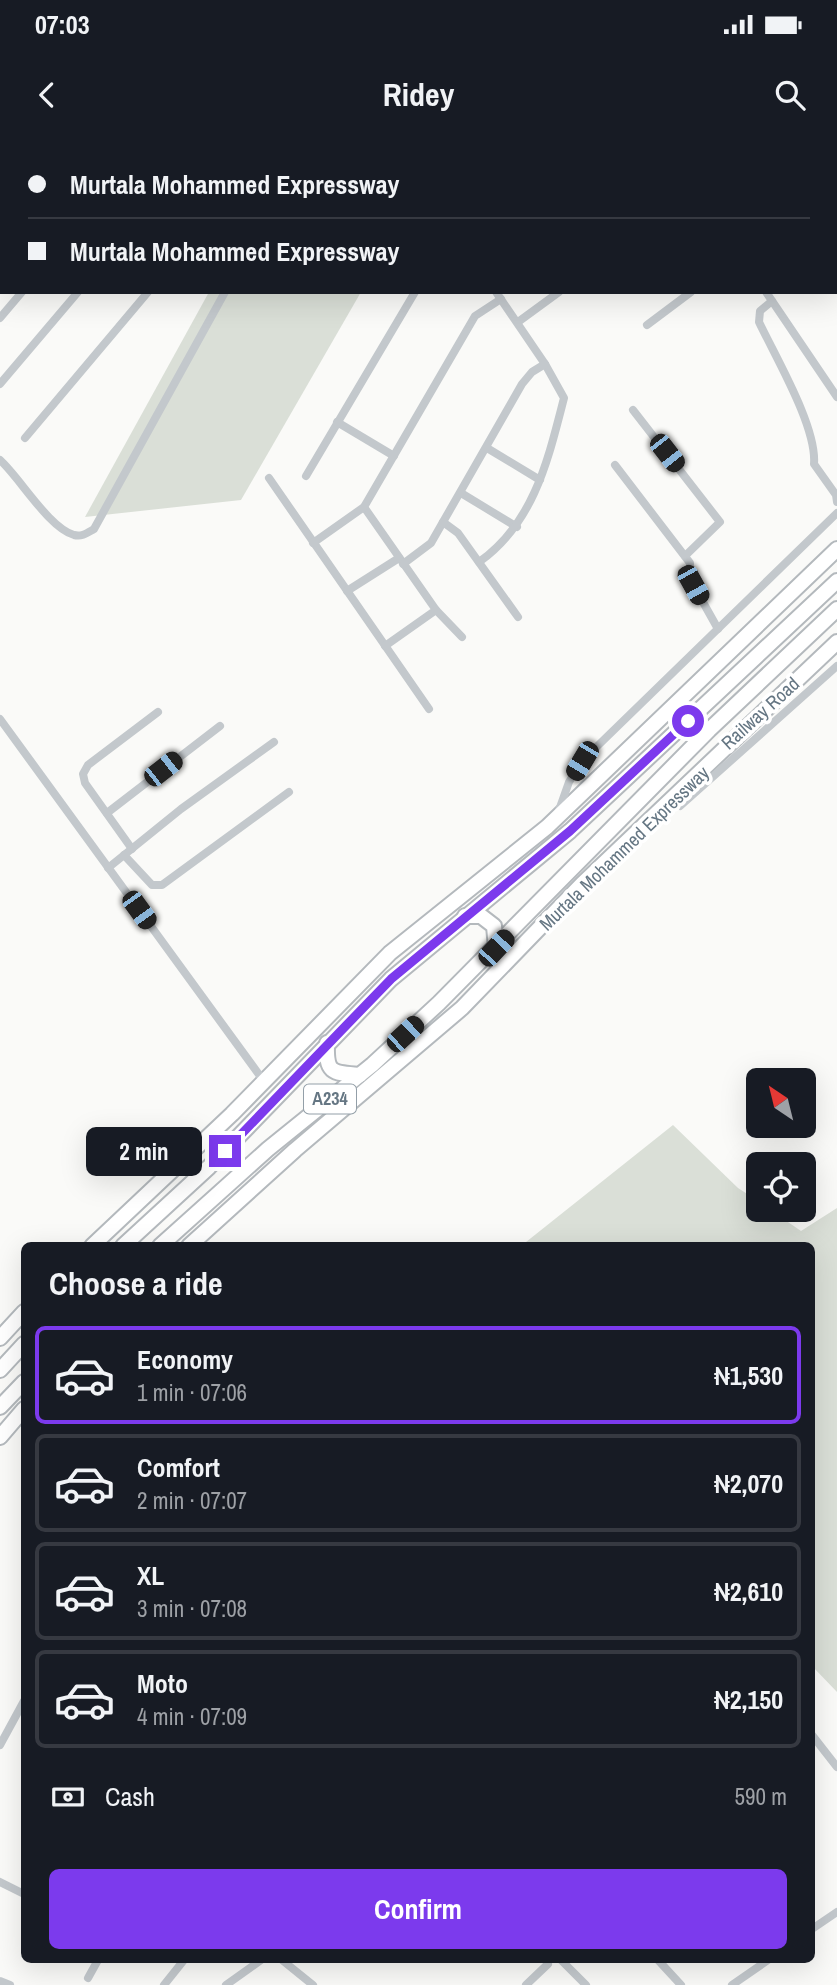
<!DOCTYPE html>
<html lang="en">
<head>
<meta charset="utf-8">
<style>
	body { margin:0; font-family:"Archivo Narrow",sans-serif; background:#20242c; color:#f1f3f6; height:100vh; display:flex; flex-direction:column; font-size:26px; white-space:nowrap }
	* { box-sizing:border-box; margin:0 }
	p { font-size:23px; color:#9ea1a6 }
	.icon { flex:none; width:38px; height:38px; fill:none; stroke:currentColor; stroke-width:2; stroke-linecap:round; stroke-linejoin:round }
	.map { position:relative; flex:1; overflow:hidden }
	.sheet { position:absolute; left:21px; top:1102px; width:794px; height:721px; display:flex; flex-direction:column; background:#171b24; border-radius:10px; box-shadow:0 7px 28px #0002 }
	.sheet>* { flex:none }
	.banner { position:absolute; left:0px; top:0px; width:838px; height:154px; box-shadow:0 7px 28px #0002; display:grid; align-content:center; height:154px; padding:0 28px; background:#171b24 }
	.needle { width:46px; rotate:325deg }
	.fabs { position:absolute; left:746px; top:928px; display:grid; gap:14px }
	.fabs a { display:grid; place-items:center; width:70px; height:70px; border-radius:10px; background:#171b24; box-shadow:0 7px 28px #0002; font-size:35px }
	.end { position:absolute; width:32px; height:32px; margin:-16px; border:9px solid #7c3aed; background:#fff; box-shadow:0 0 0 4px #fff }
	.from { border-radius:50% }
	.bubble { position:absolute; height:49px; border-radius:10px; background:#171b24; box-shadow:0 7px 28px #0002; font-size:23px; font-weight:700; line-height:49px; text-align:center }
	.car { position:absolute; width:21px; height:42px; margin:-21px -10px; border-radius:9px; box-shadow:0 0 5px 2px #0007; background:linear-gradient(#222 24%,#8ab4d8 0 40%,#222 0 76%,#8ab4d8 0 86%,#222 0) }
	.banner b { display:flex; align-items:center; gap:24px; height:66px; font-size:26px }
	.banner b+b { border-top:2px solid #363941 }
	.banner i { width:18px; height:18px; background:#f1f3f6 }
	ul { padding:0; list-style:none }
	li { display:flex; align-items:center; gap:21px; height:98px; margin:0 14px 10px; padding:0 14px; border:4px solid #363941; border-radius:10px }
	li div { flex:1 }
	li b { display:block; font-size:26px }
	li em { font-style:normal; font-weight:700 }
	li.current { border-color:#7c3aed }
	li>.icon { width:63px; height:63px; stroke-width:1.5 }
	h2 { padding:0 28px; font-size:32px; line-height:84px }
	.pay { display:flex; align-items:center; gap:18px; height:77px; padding:0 28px; font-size:26px }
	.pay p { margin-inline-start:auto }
	.button { display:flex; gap:14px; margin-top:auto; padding:14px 28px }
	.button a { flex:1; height:80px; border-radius:10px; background:#7c3aed; color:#fff; font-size:28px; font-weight:700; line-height:80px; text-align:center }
	.status { display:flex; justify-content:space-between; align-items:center; height:49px; padding:0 35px; background:#171b24; direction:ltr }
	.status svg { height:19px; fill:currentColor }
	header { display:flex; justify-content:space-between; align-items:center; height:91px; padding:0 28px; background:#171b24; font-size:32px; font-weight:700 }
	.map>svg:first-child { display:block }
	.green { fill:#dadfd7 }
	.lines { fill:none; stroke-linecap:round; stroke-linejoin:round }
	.highway-casing { stroke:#b4b9bd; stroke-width:18 }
	.street { stroke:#c3c8cc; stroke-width:8 }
	.highway { stroke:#fff; stroke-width:14 }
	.route { stroke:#7c3aed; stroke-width:9 }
	.labels { text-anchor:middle; stroke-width:7; stroke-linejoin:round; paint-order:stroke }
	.shield { fill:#fff; stroke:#939fa8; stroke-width:2 }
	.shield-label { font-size:18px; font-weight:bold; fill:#657683 }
	.street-label { font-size:19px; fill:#657683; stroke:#fff }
</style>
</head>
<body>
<div class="status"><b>07:03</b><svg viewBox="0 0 49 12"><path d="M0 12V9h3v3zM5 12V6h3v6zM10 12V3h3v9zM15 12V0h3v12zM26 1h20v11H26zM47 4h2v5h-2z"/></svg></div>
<header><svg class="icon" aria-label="back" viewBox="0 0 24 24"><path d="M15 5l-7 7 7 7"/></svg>Ridey<svg class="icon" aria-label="search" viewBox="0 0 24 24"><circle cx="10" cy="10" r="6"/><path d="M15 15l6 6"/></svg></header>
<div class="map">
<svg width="837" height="1845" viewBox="0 0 837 1845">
	<rect width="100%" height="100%" fill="#fafaf8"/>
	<g class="green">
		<path d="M209,152H361L241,360L85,377Z"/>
		<path d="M673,985L738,1048L758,1061V1069H769L801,1091L837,1068V1552L812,1526V1106H521Z"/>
	</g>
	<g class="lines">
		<defs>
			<g id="highway">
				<path d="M465,776H481L494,786L496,808"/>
				<path d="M327,903C326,933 331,933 360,935"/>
				<path d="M92,1106L232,974L390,813L547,687L837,409"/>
				<path d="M123,1106L209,1027L391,839L570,691L837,441"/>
				<path d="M160,1106L268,1009L372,925L439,863L709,590L837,469"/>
				<path d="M189,1106L295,1010L462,868L582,744L837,502"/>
				<path d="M0,1198L24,1172"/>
				<path d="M0,1230L24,1204"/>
				<path d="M0,1267L24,1242"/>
				<path d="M0,1297L24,1269"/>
			</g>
		</defs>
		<use href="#highway" class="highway-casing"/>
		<g class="street">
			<path d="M46,0L47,2"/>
			<path d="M496,0L498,2"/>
			<path d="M572,0L573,2"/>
			<path d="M663,0L664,2"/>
			<path d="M37,2V0"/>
			<path d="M105,2L106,0"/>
			<path d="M149,2L151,0"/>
			<path d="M206,2L207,0"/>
			<path d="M280,2L281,0"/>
			<path d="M310,2L311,0"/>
			<path d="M629,2L632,0"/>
			<path d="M0,49L2,47"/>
			<path d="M0,123L2,121"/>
			<path d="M766,152L837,257"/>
			<path d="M772,161L760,171L759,182C776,218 817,287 814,324L836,355L837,362"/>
			<path d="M0,178L22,152"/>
			<path d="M518,182L559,152"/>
			<path d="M647,185L691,152"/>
			<path d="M0,244L78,152"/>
			<path d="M633,270L720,382L685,416"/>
			<path d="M337,282L394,316"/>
			<path d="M25,298L148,152"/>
			<path d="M487,308L540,340"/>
			<path d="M0,320C20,338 49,388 74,395C82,397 87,393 94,389L225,152"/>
			<path d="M615,325L690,423V439L718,489"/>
			<path d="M306,336L415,152"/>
			<path d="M269,338L429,569"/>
			<path d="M461,353L517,387"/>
			<path d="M364,367L436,470L385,506"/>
			<path d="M443,382L458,393L518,477"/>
			<path d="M313,403L364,367L475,176L501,159"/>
			<path d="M479,422C534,383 548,320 564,258L545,224L496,152"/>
			<path d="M403,424L431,403L522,244L532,232L545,224"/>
			<path d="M347,451L399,418"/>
			<path d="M436,470L462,497"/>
			<path d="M0,579L263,940"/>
			<path d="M673,660L680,666L837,526"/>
			<path d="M107,673L220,586"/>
			<path d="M558,673L569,642L582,621L837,373"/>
			<path d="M132,709L85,643L83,634L88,625L158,572"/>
			<path d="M124,715L152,745H162L289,652"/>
			<path d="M108,728L181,669L274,602"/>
			<path d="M812,1595L837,1627"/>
			<path d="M0,1605L24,1561"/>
			<path d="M0,1742L24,1754"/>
			<path d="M812,1789L837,1772"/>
			<path d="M282,1820L313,1845"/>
			<path d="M561,1820L586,1845"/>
			<path d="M658,1820L681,1845"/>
			<path d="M88,1838L98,1820"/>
			<path d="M0,1841L10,1845"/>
			<path d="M164,1845L184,1820"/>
			<path d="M226,1845L261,1820"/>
			<path d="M526,1845L548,1824"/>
			<path d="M732,1845L768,1820"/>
		</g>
		<use href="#highway" class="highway"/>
	</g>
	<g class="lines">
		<path class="route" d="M225,1011L391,839L570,691L688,581"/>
	</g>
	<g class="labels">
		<rect class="shield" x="304" y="944.5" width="52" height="29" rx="5"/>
		<g class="shield-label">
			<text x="330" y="965">A234</text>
		</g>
		<g class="street-label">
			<text transform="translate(760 573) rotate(-42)" y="7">Railway Road</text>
			<text transform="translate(624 708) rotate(-44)" y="7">Murtala Mohammed Expressway</text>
		</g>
	</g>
</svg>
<div class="fabs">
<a><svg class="needle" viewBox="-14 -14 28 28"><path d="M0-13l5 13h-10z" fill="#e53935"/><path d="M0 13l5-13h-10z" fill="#9ea1a6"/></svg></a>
<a><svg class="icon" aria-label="locate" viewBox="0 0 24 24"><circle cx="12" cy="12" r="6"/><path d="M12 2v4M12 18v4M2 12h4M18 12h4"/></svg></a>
</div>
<i class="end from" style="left:688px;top:581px"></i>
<i class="end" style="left:225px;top:1011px"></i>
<div class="bubble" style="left:86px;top:987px;width:116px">2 min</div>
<i class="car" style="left:667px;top:313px;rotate:142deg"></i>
<i class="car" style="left:693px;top:445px;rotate:151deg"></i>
<i class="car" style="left:582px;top:621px;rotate:211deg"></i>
<i class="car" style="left:163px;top:629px;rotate:52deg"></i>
<i class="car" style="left:139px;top:770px;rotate:144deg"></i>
<i class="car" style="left:496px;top:808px;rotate:43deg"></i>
<i class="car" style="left:405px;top:894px;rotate:47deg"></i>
<div class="banner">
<b><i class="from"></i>Murtala Mohammed Expressway</b>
<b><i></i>Murtala Mohammed Expressway</b>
</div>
<section class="sheet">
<h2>Choose a ride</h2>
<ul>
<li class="current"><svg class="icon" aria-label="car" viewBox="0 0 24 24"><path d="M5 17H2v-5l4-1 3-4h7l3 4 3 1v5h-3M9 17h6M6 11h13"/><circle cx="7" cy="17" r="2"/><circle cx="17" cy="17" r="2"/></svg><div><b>Economy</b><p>1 min · 07:06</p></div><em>₦1,530</em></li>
<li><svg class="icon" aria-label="car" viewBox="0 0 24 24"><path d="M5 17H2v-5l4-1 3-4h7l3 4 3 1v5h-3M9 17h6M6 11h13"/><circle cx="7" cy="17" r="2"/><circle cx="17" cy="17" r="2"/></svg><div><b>Comfort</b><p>2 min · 07:07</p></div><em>₦2,070</em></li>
<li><svg class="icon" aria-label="car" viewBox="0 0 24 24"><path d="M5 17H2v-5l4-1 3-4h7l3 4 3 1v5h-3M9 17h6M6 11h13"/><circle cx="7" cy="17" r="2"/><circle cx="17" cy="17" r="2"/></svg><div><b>XL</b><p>3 min · 07:08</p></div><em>₦2,610</em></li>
<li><svg class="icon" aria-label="car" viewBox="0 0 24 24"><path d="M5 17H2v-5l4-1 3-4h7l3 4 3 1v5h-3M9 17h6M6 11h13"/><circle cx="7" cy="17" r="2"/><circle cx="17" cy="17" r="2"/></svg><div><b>Moto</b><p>4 min · 07:09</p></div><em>₦2,150</em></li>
</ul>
<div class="pay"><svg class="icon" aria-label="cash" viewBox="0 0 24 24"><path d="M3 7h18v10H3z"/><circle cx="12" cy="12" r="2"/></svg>Cash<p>590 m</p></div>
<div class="button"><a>Confirm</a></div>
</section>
</div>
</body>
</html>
